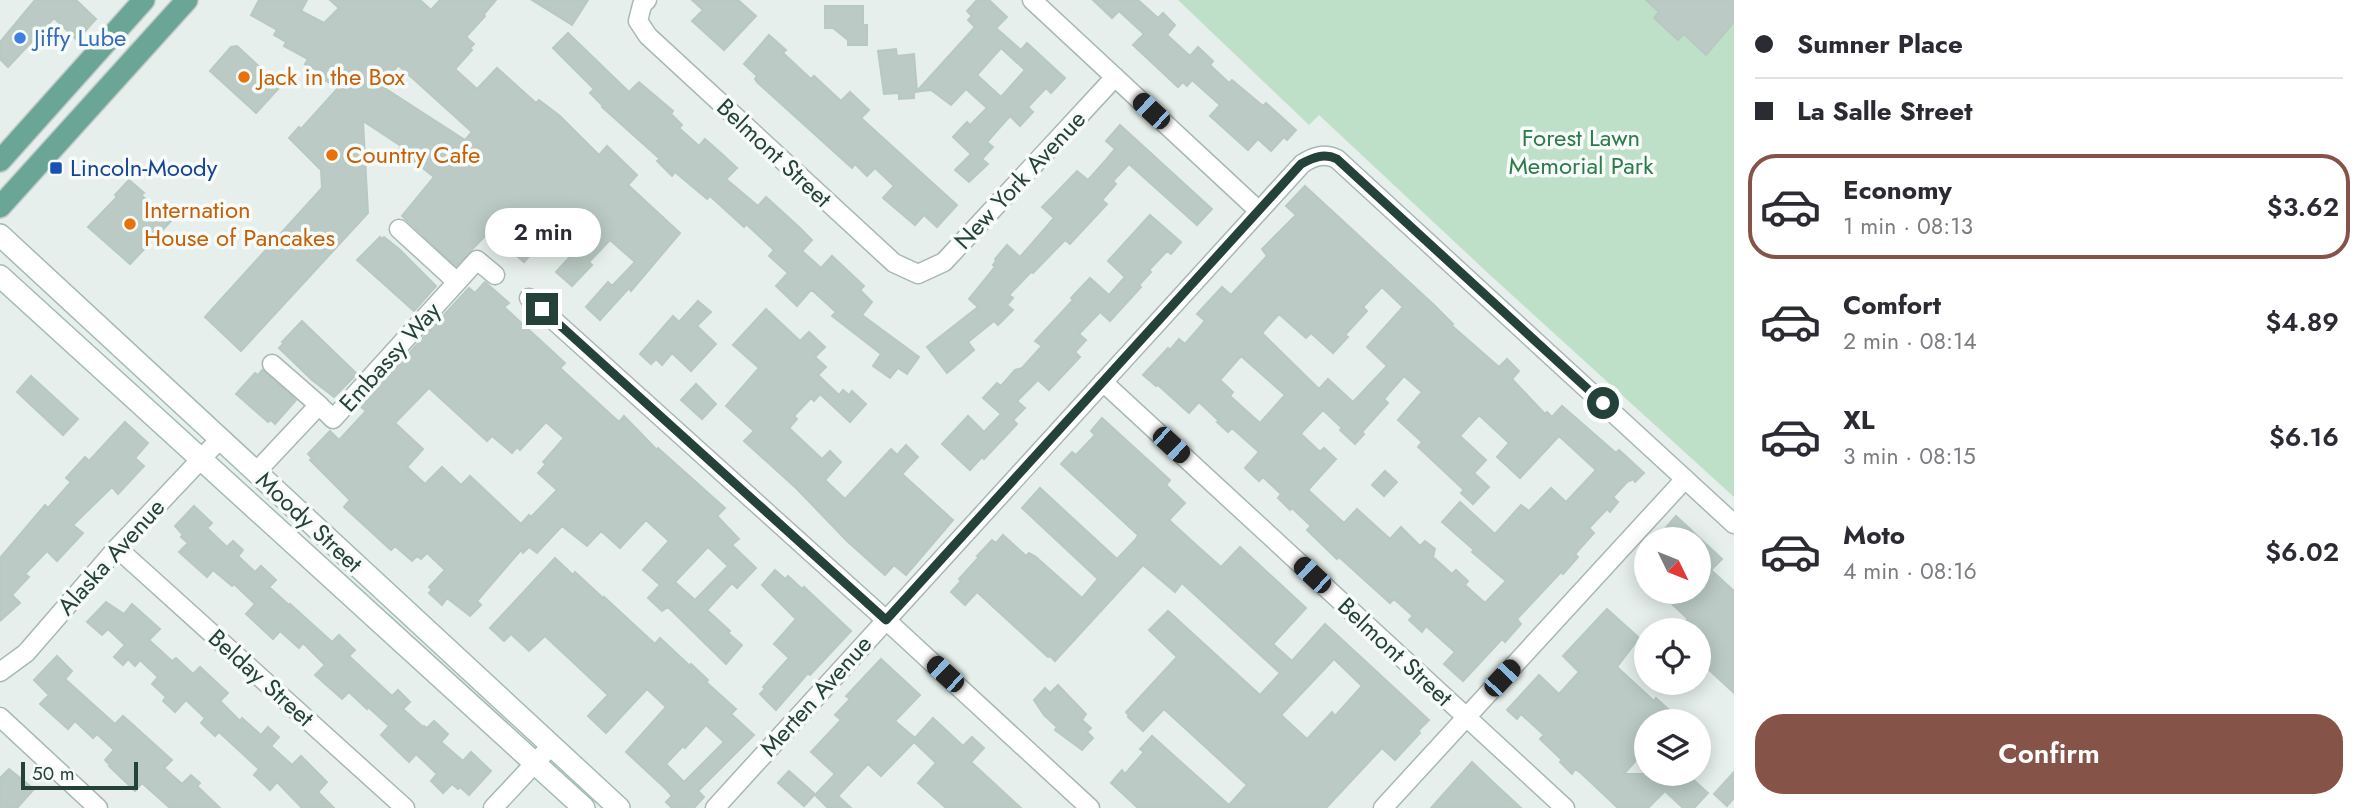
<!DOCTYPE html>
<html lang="en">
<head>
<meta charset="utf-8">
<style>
	body { margin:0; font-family:Jost,sans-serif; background:#f7f7f7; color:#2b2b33; height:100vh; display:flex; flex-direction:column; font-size:26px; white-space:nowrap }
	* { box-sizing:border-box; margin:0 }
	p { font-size:23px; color:#7c7c81 }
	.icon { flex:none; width:38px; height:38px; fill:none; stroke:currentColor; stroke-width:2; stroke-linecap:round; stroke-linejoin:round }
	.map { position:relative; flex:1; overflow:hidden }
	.details { display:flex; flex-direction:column; background:#fff; width:630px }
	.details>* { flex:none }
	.top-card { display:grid; align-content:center; height:154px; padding:0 21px; background:#fff }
	.needle { width:46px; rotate:133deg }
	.buttons { position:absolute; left:1634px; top:527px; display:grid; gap:14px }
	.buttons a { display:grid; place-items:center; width:77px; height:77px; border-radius:50%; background:#fff; box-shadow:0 4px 18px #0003; font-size:35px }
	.scale { position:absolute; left:21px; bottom:18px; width:117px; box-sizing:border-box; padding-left:7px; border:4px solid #24423a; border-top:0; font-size:19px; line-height:24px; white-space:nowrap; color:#24423a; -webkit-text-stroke:5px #f7fbf9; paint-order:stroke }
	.end { position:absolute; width:32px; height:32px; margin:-16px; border:9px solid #24423a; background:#fff; box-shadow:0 0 0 4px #fff }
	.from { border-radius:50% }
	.bubble { position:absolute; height:49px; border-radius:24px; background:#fff; box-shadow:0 4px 18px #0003; font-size:23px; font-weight:600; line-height:49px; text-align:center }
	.car { position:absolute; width:21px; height:42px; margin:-21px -10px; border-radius:9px; box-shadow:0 0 5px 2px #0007; background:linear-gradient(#222 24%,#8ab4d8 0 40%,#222 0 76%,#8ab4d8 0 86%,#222 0) }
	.top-card b { display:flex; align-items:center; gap:24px; height:66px; font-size:26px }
	.top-card b+b { border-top:2px solid #e1e1e2 }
	.top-card i { width:18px; height:18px; background:#2b2b33 }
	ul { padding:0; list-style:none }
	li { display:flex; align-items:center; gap:21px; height:105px; margin:0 14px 10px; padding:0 7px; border:4px solid transparent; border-radius:28px }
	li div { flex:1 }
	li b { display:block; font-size:26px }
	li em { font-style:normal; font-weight:600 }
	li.current { border-color:#855347 }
	li>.icon { width:63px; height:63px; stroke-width:1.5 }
	.cta { display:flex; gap:14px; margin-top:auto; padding:14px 21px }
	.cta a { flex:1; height:80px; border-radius:28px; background:#855347; color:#fff; font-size:28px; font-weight:600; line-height:80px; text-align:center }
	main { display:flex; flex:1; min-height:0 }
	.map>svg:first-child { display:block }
	.green { fill:#bfe0c8 }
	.building { fill:#bbcac4; stroke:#b8c9c2; stroke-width:2; fill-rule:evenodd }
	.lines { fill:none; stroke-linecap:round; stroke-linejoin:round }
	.minor-casing { stroke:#a8b8b2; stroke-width:21 }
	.secondary-casing { stroke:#a4bbb3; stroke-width:24 }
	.primary-casing { stroke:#c2cac8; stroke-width:24 }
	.minor { stroke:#fff; stroke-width:18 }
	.secondary { stroke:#fff; stroke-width:21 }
	.primary { stroke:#6aa596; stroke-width:21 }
	.route { stroke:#24423a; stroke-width:9 }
	.shop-dot { fill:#3f7fe0; stroke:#f7fbf9; stroke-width:2.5 }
	.food-dot { fill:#e8710a; stroke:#f7fbf9; stroke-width:2.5 }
	.transit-dot { fill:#1a4fb4; stroke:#f7fbf9; stroke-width:2.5 }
	.labels { text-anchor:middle; stroke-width:7; stroke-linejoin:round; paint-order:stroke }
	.shop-label { font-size:24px; fill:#366cbe; stroke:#f7fbf9; text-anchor:start }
	.food-label { font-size:24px; fill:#c56008; stroke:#f7fbf9; text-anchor:start }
	.park-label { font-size:24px; fill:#2d7a4b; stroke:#f7fbf9 }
	.street-label { font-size:24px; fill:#24423a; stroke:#f7fbf9 }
	.transit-label { font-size:24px; fill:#164399; stroke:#f7fbf9; text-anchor:start }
</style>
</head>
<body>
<main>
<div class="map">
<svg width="1734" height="808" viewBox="0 0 1734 808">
	<rect width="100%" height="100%" fill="#e6efeb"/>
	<path class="green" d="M1178,0H1734V497L1490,275L1319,115L1309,125Z"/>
	<g class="building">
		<path d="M35,0H76L96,19L77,40L54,18L8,67L0,59V42Z"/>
		<path d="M259,0H307L301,11L324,23L339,8L330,0H420L431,10L440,0H496L484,14L485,16L466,37L474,44L470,48L472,50L455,69L477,89L497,68L536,103L539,100L560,116L599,155L607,146L637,175L628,185L680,233L631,291L629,288L600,320L586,307L608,282L612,286L635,262L610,240L589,262L592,265L572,286L556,272L578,248L555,227L524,262L489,232L456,266L402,216L434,177L399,149L401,146L363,121L368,213L241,351L205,317L322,188L321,170L289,138L299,127L301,129L338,88L323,79L325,74L305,64L308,59L284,46L286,42L274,35L277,30L251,15ZM398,65L472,132L465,140L383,87Z"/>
		<path d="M532,0H588L572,25Z"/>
		<path d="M692,0H738L756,16L724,50L692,21L703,10Z"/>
		<path d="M977,0H989L1007,17L996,28L1021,50L1027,43L1065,78L1051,93L1046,88L1028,107L1033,112L1020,126L1010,116L987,142L993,147L982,159L988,164L969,182L955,170L971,154L953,137L967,122L970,125L987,108L966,89L951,105L931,90L914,92V98L899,99V93L884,94L878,51L896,49L897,56L914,54L917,91L975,27L968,20L972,16L967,11ZM1001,48L1025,70L1001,97L977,75Z"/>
		<path d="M1093,0H1138L1158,18L1163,13L1175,25L1167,35L1190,56L1198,47L1213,61L1210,65L1229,83L1232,80L1263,106L1266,103L1296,130L1287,140L1284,137L1271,151L1258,139L1248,150L1210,116L1220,105L1192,80L1187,86L1183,82L1178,87L1133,45L1144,34L1119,11L1112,18Z"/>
		<path d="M1646,0H1734V22L1706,55L1684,34L1678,40L1654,18L1659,12Z"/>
		<path d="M825,6H863V25H867V45H848V40L833,28H825Z"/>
		<path d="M568,33L629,92L639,82L673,111L671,114L682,125L679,128L699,146L705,139L723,155L737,168L726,179L758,206L766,197L800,228L812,240L802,251L821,268L832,256L864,286L860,290L872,302L862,315L919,357L907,374L898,368L890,378L873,366L881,354L832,316L836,312L813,291H810L797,306L776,286L788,273L769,256L774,250L746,224L744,227L710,196L707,199L675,172L672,176L657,161L660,159L602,107L603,106L590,93L594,89L553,48Z"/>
		<path d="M769,35L786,50L783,53L811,79L814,76L841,101L850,92L869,110L861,118L957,205L937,227L924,215L915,225L883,198L894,186L875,168L867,176L855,164L852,168L757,82L755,79L757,76L744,64Z"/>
		<path d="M237,46L278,84L274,87L278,89L256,113L210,71L231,47Z"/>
		<path d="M1120,125L1212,209L1197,225L1129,164L1113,181L1116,184L1102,200L1107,204L1070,244L1065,240L1033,273L1031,272L1009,295L1013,298L1007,305L1013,310L998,325L994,321L968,342L974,350L947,373L927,347L978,307L969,299L995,267L993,265L996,261L995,259L1007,245L1020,257L1041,233L1054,218L1042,207L1054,195L1077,171L1088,180L1105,161L1115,149L1106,141Z"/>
		<path d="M129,180L144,193L141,195L171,221L130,264L88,227L117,197L115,195Z"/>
		<path d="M1305,186L1434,305L1453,324L1451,325L1499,367L1507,359L1519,371L1512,379L1545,414L1547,412L1552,417L1562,406L1616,453L1619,450L1644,473L1635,482L1633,479L1630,481L1629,480L1613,497L1618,502L1610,512L1607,509L1589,528L1594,533L1575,554L1578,557L1563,574L1561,572L1517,619L1521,624L1505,642L1502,639L1463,681L1444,664L1455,652L1426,626L1422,632L1409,620L1413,616L1394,599L1390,603L1339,557L1337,559L1307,530L1311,526L1292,508L1290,510L1278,498L1281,494L1263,477L1259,481L1245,468L1259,452L1232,428L1228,432L1217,422L1219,421L1199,402L1189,413L1158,385L1156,386L1143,375L1168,348L1170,350L1179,339L1185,344L1205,321L1197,314L1222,287L1231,295L1267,256L1262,249L1296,215L1286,206ZM1382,287L1403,307L1367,347L1387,366L1353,402L1328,379L1319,389L1262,333L1279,314L1306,338L1311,333L1333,353L1348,337L1345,335L1367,311L1363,307ZM1241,356L1285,395L1260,423L1230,396L1233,392L1220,380ZM1404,376L1422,392L1398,420L1422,442L1418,447L1464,490L1461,493L1473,504L1489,487L1474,473L1486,460L1460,436L1479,415L1509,443L1497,457L1520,478L1559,436L1596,470L1566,502L1551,488L1529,511L1521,505L1495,534L1460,502L1442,522L1474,550L1472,552L1506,581L1485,603L1465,585L1468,581L1456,570L1452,574L1433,557L1435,549L1425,541L1420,546L1401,527L1390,539L1357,509L1344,523L1308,490L1336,459L1324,448L1320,452L1301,434L1304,430L1323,410L1342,428L1340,430L1355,444L1364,434L1362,432L1388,403L1384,399Z"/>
		<path d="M1150,215L1181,242L1171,254L1167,251L1149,270L1151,272L1139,285L1141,287L1110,321L1100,312L1079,334L1086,340L1075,352L1080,357L1049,390L1038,380L1017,401L1025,408L1013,420L1017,424L984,459L982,457L970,470L942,444L968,416L984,432L1001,414L983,398L997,383L1001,386L1015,370L1022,368L1042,346L1035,341L1073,300L1071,298L1090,278L1109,295L1125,277L1108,261Z"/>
		<path d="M380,237L382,239L384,237L399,249L436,286L414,311L357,260Z"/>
		<path d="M485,282L509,303L504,307L565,363L560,368L619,422L624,416L657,450L658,448L725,508L717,516L739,539L732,545L756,568L737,588L732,583L707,610L730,631L728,633L742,645L726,664L668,607L662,611L648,598L660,585L643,570L669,541L646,520L620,548L601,531L587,546L562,526L537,553L529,547L523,553L521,550L477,601L481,605L470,616L447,598L442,605L429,593L432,590L429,587L445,570L427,553L421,559L417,556L412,561L395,546L391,550L344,507L350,500L310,460L312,458L308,454L330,431L339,440L366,411L361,407L420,341L469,288L475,293ZM429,388L487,441L492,436L512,453L517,447L520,450L546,422L564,438L543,462L546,464L538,473L557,490L531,517L529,515L521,524L470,476L461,485L442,467L425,484L407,467L423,449L395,423ZM708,547L728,566L695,600L675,582Z"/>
		<path d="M698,301L711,312L697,326L716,344L691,371L672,353L662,365L656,359L651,364L640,354L673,316L679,322Z"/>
		<path d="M766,309L800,341L809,332L825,347L815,357L826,367L818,375L839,395L843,390L849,395L852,391L866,404L850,422L820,394L814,401L811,398L794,416L797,419L789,428L822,459L830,451L841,462L825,480L845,499L891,449L897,455L906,445L918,457L902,474L953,520L906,575L894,565L885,575L847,541L796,488L744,441L754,431L726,406L759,368L733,345Z"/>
		<path d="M302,321L357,374L334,397L312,380L279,348L284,343L282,342Z"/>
		<path d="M262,370L296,400L275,424L271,420L268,422L236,394L255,373L258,375Z"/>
		<path d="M31,376L78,419L63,435L17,392Z"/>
		<path d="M696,384L716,404L702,419L681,400Z"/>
		<path d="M1102,418L1170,480L1166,485L1185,503L1169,520L1194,543L1221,567L1240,547L1306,608L1273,644L1292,661L1325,624L1429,720L1418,731L1420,733L1395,760L1382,748L1326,808H1138L1111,783L1122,770L1125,774L1144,752L1140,749L1152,736L1229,805L1247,785L1164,709L1143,731L1128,717L1129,716L1126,712L1177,657L1149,630L1168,611L1260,695L1280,673L1182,583L1175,592L1143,565L1055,661L1050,656L1048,657L977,592L965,605L951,592L961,581L959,579L979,557L977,556L992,540L996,543L1003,535L1026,556L1029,553L1036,557L1082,598L1098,579L1022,508L1040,488L1117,559L1136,539L1138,535L1061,464L1072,452L1076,455L1095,435L1091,431ZM1334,659L1362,686L1335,716L1332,712L1307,739L1281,715Z"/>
		<path d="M125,422L148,443L135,458L144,466L118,494L112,487L73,525L83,533L57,561L47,551L25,574L29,577L12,595L20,603L0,621V558L45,505L48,508L71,482L66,478L85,457L89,461Z"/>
		<path d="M1385,471L1397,482L1384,496L1372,485Z"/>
		<path d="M194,506L212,523L207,528L227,547L233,541L243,550L238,556L255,572L261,566L276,580L269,587L289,605L290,604L332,642L339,635L355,650L349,656L392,696L398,690L410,702L403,709L423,727L424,726L427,728L434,721L448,734L441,742L463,761L471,752L491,771L469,795L460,787L458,789L452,784L443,793L431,781L437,774L416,754L409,762L381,735L389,726L368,707L367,709L349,692L342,699L315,675L325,665L303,643L299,648L280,631L273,639L246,614L255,604L234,584L232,586L213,570L207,577L179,552L188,543L181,537L183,535L175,526Z"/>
		<path d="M1676,516L1722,559L1711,570L1734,591V693L1707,668L1699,677V630H1678L1688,619L1669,601L1677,592H1699V539H1672L1663,531Z"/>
		<path d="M555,558L573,575L575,572L603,598L604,597L655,644L660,638L690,666L691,664L708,680L706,682L736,709L731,714L754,735L698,791L704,797L694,808H672L666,802L672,796L667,790L626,752L666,707L647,689L606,733L588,716L608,695L545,636L529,651L511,634L504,641L490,628ZM706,725L724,742L684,782L666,764L683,746L685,748Z"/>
		<path d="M775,570L785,579L788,576L802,589L804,587L851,631L810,675L808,673L776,710L760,694L765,689L763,687L789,658L774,644L796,619L762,585Z"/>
		<path d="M106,602L124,614L132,604L160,629L149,640L172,661L176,658L193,674L200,667L228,693L220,701L240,721L242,718L261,735L268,727L279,737L271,746L292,765L301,756L327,782L318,792L334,808H302L277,782L270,790L254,775L259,769L219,732L215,736L201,723L205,718L186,700L175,712L163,701L166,697L152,684L158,677L140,660L135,666L128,659L123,665L114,657L125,645L108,629L102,635L87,622Z"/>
		<path d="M1607,609L1639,638L1617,667L1654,701L1656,698L1681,721H1647V748L1624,774H1687L1708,793L1694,808H1683L1665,791L1648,808H1618L1581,773L1575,769L1572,774L1560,762L1562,760L1540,739L1544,735L1521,714L1517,719L1507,710L1539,675L1559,694L1579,672L1563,656Z"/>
		<path d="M57,656L72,671L65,679L115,724L123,716L172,760L164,768L182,784L191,775L200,783L197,786L220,808H170L142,783L135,791L109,766L110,765L105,760L114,750L97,734L93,738L75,721L68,729L40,704L49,695L34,680Z"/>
		<path d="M881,659L920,695L895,721L915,738L933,718L963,746L972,737L984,748L971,762L1021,808H946L918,783L936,763L914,742L881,776L868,764L838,796L851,808H828L815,795L835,774L811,752L841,720L835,715L850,699L846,696Z"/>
		<path d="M1058,685L1086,714L1082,720L1091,728L1087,732L1093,738L1082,750L1055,730L1057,727L1044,715L1034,700L1045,688L1050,693Z"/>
		<path d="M1472,762L1495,784L1521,808H1431Z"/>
		<path d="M9,769L34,789L17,808H0V778Z"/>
		<path d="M789,771L815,794L804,806L778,783Z"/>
		<path d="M1734,772V798L1727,806L1714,794Z"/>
	</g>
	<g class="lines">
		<defs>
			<g id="minor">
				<path d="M647,0L642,5L638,21L648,36L894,263L918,274L944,262L1115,77"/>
				<path d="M1032,0L1259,211"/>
				<path d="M399,229L457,282"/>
				<path d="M529,298L886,620L1090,808"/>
				<path d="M272,364L319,405"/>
				<path d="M1103,382L1565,808"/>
				<path d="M256,472L319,405L333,419L477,260L495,275"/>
				<path d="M117,548L405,808"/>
				<path d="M0,672L26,653L117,548L220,439"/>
				<path d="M0,717L98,808"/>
				<path d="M493,808L551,746"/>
				<path d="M715,808L1302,164C1314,156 1324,153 1337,159L1734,524"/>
				<path d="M1383,808L1685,479"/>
			</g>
			<g id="secondary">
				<path d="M0,235L619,808"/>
				<path d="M0,276L584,808"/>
			</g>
			<g id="primary">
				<path d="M0,161L144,0"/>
				<path d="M0,207L187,0"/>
			</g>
		</defs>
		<use href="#minor" class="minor-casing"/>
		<use href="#secondary" class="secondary-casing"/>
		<use href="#primary" class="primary-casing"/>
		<use href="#minor" class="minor"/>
		<use href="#secondary" class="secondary"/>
		<use href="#primary" class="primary"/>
	</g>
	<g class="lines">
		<path class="route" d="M542,309L886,620L1301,164C1314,157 1324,153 1337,159L1603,403"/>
	</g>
	<circle class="shop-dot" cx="20" cy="38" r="7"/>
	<g class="food-dot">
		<circle cx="244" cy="77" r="7"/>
		<circle cx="332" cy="155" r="7"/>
		<circle cx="130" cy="224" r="7"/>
	</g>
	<rect class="transit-dot" x="49" y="161" width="14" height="14" rx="3.5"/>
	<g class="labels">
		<g class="shop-label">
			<text x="34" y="46">Jiffy Lube</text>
		</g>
		<g class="food-label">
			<text x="258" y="85">Jack in the Box</text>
			<text x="346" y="163">Country Cafe</text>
			<text x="144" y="218">Internation<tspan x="144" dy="28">House of Pancakes</tspan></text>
		</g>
		<g class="park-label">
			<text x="1581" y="146">Forest Lawn<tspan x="1581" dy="28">Memorial Park</tspan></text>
		</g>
		<g class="street-label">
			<text transform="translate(774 153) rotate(43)" y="8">Belmont Street</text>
			<text transform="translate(1020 180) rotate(-47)" y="8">New York Avenue</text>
			<text transform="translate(390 357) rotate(-48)" y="8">Embassy Way</text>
			<text transform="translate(309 522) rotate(43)" y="8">Moody Street</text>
			<text transform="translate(111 557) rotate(-48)" y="8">Alaska Avenue</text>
			<text transform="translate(1395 652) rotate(43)" y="8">Belmont Street</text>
			<text transform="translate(261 678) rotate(42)" y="8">Belday Street</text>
			<text transform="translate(816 696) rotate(-48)" y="8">Merten Avenue</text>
		</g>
		<g class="transit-label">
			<text x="70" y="176">Lincoln-Moody</text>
		</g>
	</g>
</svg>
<div class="buttons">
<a><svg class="needle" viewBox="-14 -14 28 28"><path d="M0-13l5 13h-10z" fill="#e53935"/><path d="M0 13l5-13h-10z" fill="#7c7c81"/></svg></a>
<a><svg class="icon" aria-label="locate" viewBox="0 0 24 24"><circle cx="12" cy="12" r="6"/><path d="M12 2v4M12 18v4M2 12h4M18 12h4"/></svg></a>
<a><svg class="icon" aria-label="layers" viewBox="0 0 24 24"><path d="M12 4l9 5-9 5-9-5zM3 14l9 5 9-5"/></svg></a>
</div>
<div class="scale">50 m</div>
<i class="end from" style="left:1603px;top:403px"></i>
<i class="end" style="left:542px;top:309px"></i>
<div class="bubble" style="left:485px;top:208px;width:116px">2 min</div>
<i class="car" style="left:1151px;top:111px;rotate:313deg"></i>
<i class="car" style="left:1171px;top:445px;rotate:133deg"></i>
<i class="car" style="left:1312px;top:575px;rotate:313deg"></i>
<i class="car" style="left:945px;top:674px;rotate:313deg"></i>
<i class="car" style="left:1502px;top:678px;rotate:43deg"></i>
</div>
<section class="details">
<div class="top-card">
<b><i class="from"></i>Sumner Place</b>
<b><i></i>La Salle Street</b>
</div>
<ul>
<li class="current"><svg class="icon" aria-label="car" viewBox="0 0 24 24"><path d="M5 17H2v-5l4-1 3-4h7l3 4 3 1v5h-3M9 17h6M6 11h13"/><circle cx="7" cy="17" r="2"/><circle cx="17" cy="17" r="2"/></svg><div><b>Economy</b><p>1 min · 08:13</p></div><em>$3.62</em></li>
<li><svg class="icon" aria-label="car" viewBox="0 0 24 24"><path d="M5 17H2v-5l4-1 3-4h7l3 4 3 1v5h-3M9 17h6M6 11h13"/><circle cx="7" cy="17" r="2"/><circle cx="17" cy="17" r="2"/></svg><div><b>Comfort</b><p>2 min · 08:14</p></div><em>$4.89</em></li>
<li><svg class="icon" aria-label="car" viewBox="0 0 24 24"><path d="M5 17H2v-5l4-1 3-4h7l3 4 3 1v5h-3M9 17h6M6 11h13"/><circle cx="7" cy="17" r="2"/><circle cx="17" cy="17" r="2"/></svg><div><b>XL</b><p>3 min · 08:15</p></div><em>$6.16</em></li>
<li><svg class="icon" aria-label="car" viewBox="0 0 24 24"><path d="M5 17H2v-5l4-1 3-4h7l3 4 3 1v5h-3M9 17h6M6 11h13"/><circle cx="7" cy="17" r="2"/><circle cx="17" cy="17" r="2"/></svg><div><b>Moto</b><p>4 min · 08:16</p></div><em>$6.02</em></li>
</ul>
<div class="cta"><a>Confirm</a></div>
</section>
</main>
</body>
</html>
